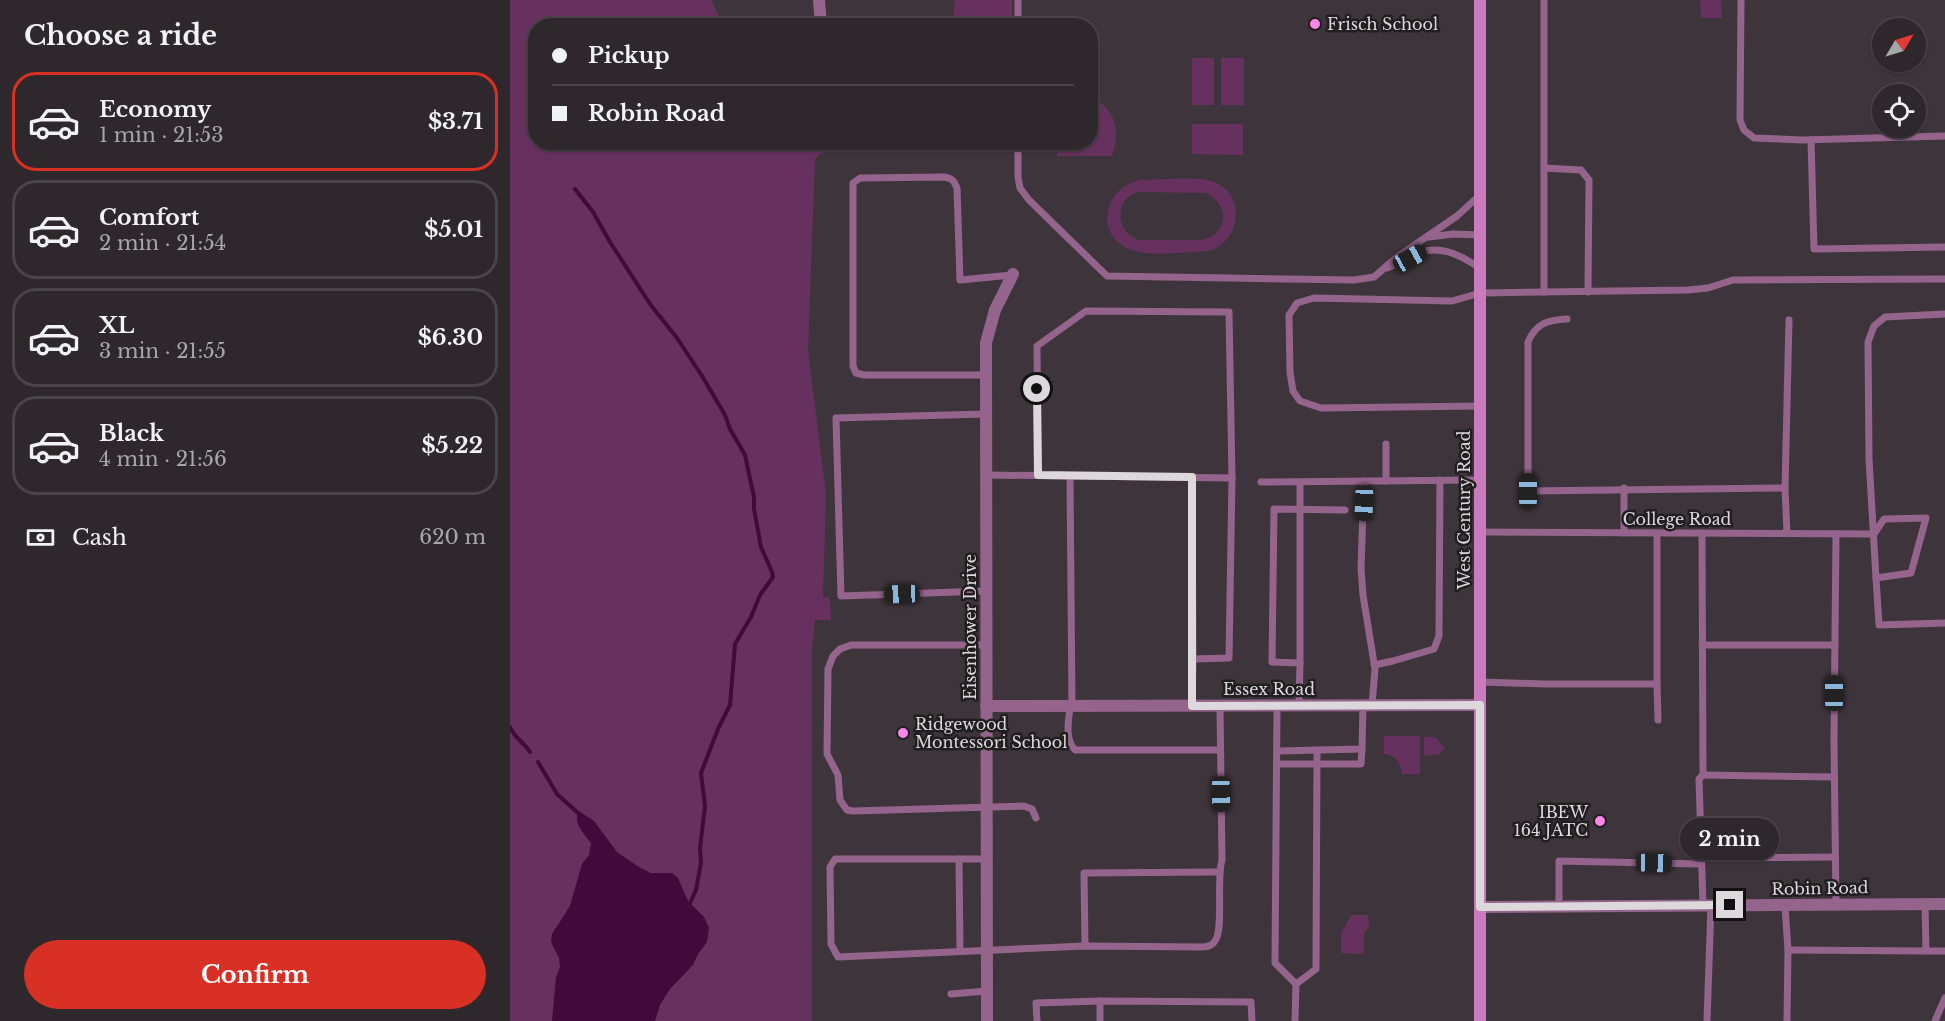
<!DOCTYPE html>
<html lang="en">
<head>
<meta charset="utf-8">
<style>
	body { margin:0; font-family:"Libre Baskerville",serif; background:#363034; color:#f1f3f6; height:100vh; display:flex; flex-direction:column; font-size:22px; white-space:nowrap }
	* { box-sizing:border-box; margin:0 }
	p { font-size:20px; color:#a7a6a9 }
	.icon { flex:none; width:33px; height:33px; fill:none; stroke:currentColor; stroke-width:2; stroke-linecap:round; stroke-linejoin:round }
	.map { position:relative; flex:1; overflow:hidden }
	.sheet { display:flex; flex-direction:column; background:#2e282c; width:510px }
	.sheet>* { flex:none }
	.hud { position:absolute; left:18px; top:18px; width:570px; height:132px; border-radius:24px; box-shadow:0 2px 4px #0004,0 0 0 2px #494448; display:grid; align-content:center; height:132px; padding:0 24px; background:#2e282c }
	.needle { width:39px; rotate:52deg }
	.buttons { position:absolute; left:1362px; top:18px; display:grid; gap:12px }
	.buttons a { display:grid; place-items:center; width:54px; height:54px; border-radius:50%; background:#2e282c; box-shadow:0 2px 4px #0004,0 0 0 2px #494448; font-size:30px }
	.end { position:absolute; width:27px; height:27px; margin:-14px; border:8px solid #ddd8dc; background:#111; box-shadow:0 0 0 3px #111 }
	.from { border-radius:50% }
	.bubble { position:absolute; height:42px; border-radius:21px; background:#2e282c; box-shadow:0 2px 4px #0004,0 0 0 2px #494448; font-size:20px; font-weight:700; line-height:42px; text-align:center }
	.car { position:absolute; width:18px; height:36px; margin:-18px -9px; border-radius:8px; box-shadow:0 0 4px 2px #0007; background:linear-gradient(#222 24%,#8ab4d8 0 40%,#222 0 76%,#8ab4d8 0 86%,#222 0) }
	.hud b { display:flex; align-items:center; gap:21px; height:57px; font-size:22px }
	.hud b+b { border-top:2px solid #494448 }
	.hud i { width:15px; height:15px; background:#f1f3f6 }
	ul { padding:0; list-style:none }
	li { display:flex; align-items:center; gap:18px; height:99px; margin:0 12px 9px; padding:0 12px; border:3px solid #494448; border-radius:24px }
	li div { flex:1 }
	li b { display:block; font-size:22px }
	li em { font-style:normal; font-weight:700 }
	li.selected { border-color:#d93025 }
	li>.icon { width:54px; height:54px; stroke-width:1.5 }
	h2 { padding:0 24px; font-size:27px; line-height:72px }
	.pay { display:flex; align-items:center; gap:15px; height:66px; padding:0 24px; font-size:22px }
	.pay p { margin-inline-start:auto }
	.cta { display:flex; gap:12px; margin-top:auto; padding:12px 24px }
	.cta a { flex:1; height:69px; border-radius:36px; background:#d93025; color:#fff; font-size:24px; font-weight:700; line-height:69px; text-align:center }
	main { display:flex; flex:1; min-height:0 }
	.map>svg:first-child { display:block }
	.green { fill:#66315e; fill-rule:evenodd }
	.water { fill:#400a3a }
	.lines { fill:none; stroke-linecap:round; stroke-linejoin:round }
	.stream { stroke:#400a3a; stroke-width:4 }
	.service { stroke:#95648c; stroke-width:7 }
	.minor { stroke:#95648c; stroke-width:12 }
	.secondary { stroke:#c97bbc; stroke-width:12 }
	.route { stroke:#ddd8dc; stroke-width:8 }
	.poi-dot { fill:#f987e8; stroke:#211e20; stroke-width:2 }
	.labels { text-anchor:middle; stroke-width:5; stroke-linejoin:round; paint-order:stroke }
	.poi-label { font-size:16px; fill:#ddd8dc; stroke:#211e20; text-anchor:start }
	.street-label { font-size:16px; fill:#ddd8dc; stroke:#211e20 }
</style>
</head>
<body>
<main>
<section class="sheet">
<h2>Choose a ride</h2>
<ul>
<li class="selected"><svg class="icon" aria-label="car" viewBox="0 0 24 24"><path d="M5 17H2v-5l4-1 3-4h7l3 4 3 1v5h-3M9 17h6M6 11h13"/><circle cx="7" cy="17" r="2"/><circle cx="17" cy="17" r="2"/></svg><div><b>Economy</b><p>1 min · 21:53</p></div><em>$3.71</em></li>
<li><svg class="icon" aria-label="car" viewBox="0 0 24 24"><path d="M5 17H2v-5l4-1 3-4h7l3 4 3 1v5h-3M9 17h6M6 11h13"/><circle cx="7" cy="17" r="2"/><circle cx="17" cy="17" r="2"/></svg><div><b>Comfort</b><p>2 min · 21:54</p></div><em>$5.01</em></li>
<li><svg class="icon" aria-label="car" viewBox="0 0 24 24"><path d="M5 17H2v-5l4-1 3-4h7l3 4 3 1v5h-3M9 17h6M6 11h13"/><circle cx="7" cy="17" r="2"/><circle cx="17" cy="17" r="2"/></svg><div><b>XL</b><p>3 min · 21:55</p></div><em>$6.30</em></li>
<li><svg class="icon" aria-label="car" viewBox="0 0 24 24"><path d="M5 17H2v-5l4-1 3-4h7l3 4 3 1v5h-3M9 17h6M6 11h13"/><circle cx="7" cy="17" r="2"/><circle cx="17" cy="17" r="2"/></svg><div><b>Black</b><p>4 min · 21:56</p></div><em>$5.22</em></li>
</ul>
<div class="pay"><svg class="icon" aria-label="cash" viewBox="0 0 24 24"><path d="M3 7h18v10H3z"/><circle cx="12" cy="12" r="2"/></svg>Cash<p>620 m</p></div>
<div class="cta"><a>Confirm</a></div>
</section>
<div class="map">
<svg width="1435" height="1021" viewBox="0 0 1435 1021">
	<rect width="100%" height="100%" fill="#3d353b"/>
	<g class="green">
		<path d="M0,0H201L214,25L26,26V142L340,143L309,155L305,160L298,350L316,495L313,597L320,598L321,620H305L302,650V1021H0Z"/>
		<path d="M445,0H502V25H442Z"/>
		<path d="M1190,0H1211L1212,18H1191Z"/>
		<rect x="682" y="58" width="22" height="47"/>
		<rect x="711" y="58" width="23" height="47"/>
		<path d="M581,96C606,111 611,129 602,156H547V143L580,142Z"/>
		<path d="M682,124H733V155L682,154Z"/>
		<path d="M403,143H501L500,151L460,152L437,145Z"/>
		<path d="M630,180C649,180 684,176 701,181C735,190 734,240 699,251C681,252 639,256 625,251C584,240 591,188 630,180ZM629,192L697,193C705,198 711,204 713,214C714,225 706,237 695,239C677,242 648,239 629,240C605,233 603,198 629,192Z"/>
		<path d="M874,736H910V774H892C891,763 886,755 874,754Z"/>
		<path d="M914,737H925L935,748L929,754L914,756Z"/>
		<path d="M841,915H858L859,927L854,933V954L831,953V934Z"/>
	</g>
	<path class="water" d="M69,811L84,821L107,852L129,867L141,873H162L168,878L178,901L194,917L199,928L197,942L188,954L183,965L160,989L150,1005L145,1021H42L46,977L50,967L49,958L41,942L42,934L60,906L72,864L79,855L81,843C74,833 62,823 69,811Z"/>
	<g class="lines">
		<g class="stream">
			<path d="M65,189L83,212L100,242L140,304L167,338L192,376L215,415L220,429L235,455L244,497V509L251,547L262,572L263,577L250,595L241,617L225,644L220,705L208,729L191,773L195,806L190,848L191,863L186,890L180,903"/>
			<path d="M0,727C4,738 14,742 20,752"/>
			<path d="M28,762L47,794L68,813"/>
		</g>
		<g class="service">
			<path d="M508,0V26"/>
			<path d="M1034,0V292"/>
			<path d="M1231,0L1230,120L1234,130L1244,138L1293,140L1435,136"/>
			<path d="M1301,140L1304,249L1435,247"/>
			<path d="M508,142V177L510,188L519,200L597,276L844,280L864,277L887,257L947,216L970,195"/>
			<path d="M1034,168L1071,170L1079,180L1078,292"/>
			<path d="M919,237L943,234L970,235"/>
			<path d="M877,268C889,264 900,256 912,252C933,245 953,257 970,268"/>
			<path d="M1057,319C1038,320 1026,323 1018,342V491L1275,488L1279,320"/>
			<path d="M476,375H354L346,373L343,366V183L350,178L435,177C443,179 444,181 447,188L450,280L502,275"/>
			<path d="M970,406L811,408L790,401L783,391L780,372L779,315L787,303L804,298L942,301L970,293L1178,290L1198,288L1223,280L1435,279"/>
			<path d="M476,414L326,418L331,596L476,591"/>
			<path d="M476,475L722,478L719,658L683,659L682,706"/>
			<path d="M528,475L527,346L576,311L719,312L722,478"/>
			<path d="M560,476L562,706"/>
			<path d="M682,477L683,659"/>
			<path d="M854,481L851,568L853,595L865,669L862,705"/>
			<path d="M876,481V444"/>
			<path d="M751,482L970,480"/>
			<path d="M1114,488V533"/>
			<path d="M1275,488L1277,533"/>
			<path d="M970,532L1364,534"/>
			<path d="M1192,533L1193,775L1189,779L1193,905"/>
			<path d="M1364,534L1374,519L1416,518L1401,573L1366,578L1369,625L1435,623"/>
			<path d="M1366,578L1359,459L1358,342L1364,326L1375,317L1435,314"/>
			<path d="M476,645H341L330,649L323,656L318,669L317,754L328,775L330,800L337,810L343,811L514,806L522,809L526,818"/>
			<path d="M1192,645H1325"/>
			<path d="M790,663V482"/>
			<path d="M864,665L883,661L924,649L929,636L930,480"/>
			<path d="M970,682L1036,684H1147V533"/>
			<path d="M1147,684L1148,720"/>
			<path d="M789,705L790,663L762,662L764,509L835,510"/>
			<path d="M560,706C559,720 554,738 565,750H710"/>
			<path d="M767,706L765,963L786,984L785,1021"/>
			<path d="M767,751L852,749L853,706"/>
			<path d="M767,764H851L852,749"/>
			<path d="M1193,775L1324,777"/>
			<path d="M1191,858L1325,857"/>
			<path d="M449,859L450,950"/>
			<path d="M477,859H325L320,867L321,944L328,957L575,946L692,947C697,947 702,946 705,941C714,931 706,879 712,860L710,706"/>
			<path d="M1326,904L1324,740L1326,534"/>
			<path d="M1049,906V861L1191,864"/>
			<path d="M1275,906L1278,950L1277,1021"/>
			<path d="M575,946L574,873L708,872"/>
			<path d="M1278,950L1416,951L1415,904"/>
			<path d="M1416,951H1435"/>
			<path d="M786,984L806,969L807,750"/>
			<path d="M441,994L477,991"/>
			<path d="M527,1021L526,1003L590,1001"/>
			<path d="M590,1021V1001L741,1002L742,1021"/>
			<path d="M1197,1021L1201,905"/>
			<path d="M1425,1021L1435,998"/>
		</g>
		<g class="minor">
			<path d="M309,0L311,26"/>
			<path d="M476,706L970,705"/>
			<path d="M970,907L1435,904"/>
			<path d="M477,1021L476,343L485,310L503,274"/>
		</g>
		<path class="secondary" d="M970,1021V0"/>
	</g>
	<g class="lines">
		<path class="route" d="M527,389L528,475L682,477V706L970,705V907L1220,905"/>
	</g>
	<g class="poi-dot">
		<circle cx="805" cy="24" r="6"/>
		<circle cx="393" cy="733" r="6"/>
		<circle cx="1090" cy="821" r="6"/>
	</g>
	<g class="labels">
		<g class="poi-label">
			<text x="817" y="30">Frisch School</text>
			<text x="405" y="730">Ridgewood<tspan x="405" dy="18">Montessori School</tspan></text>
			<text x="1078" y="818" text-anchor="end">IBEW<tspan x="1078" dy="18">164 JATC</tspan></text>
		</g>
		<g class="street-label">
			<text transform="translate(954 510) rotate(-90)" y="6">West Century Road</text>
			<text x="1167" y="525">College Road</text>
			<text transform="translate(460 627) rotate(-90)" y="6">Eisenhower Drive</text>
			<text x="759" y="695">Essex Road</text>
			<text transform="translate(1310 888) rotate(-1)" y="6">Robin Road</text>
		</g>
	</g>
</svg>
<div class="buttons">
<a><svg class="needle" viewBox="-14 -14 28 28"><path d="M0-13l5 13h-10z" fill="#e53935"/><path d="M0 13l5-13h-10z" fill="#a7a6a9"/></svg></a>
<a><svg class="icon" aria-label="locate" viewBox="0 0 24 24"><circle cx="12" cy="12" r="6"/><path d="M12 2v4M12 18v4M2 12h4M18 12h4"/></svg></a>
</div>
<i class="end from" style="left:527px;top:389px"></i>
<i class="end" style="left:1220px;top:905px"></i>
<div class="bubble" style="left:1170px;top:818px;width:99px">2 min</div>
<i class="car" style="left:900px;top:258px;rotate:61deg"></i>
<i class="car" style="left:1018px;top:491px;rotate:0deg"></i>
<i class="car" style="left:854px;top:503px;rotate:182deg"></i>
<i class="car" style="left:392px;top:594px;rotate:268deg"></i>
<i class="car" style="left:1324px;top:693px;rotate:0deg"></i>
<i class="car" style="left:711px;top:794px;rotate:179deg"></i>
<i class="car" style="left:1144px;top:863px;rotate:91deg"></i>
<div class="hud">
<b><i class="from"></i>Pickup</b>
<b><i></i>Robin Road</b>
</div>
</div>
</main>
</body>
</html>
